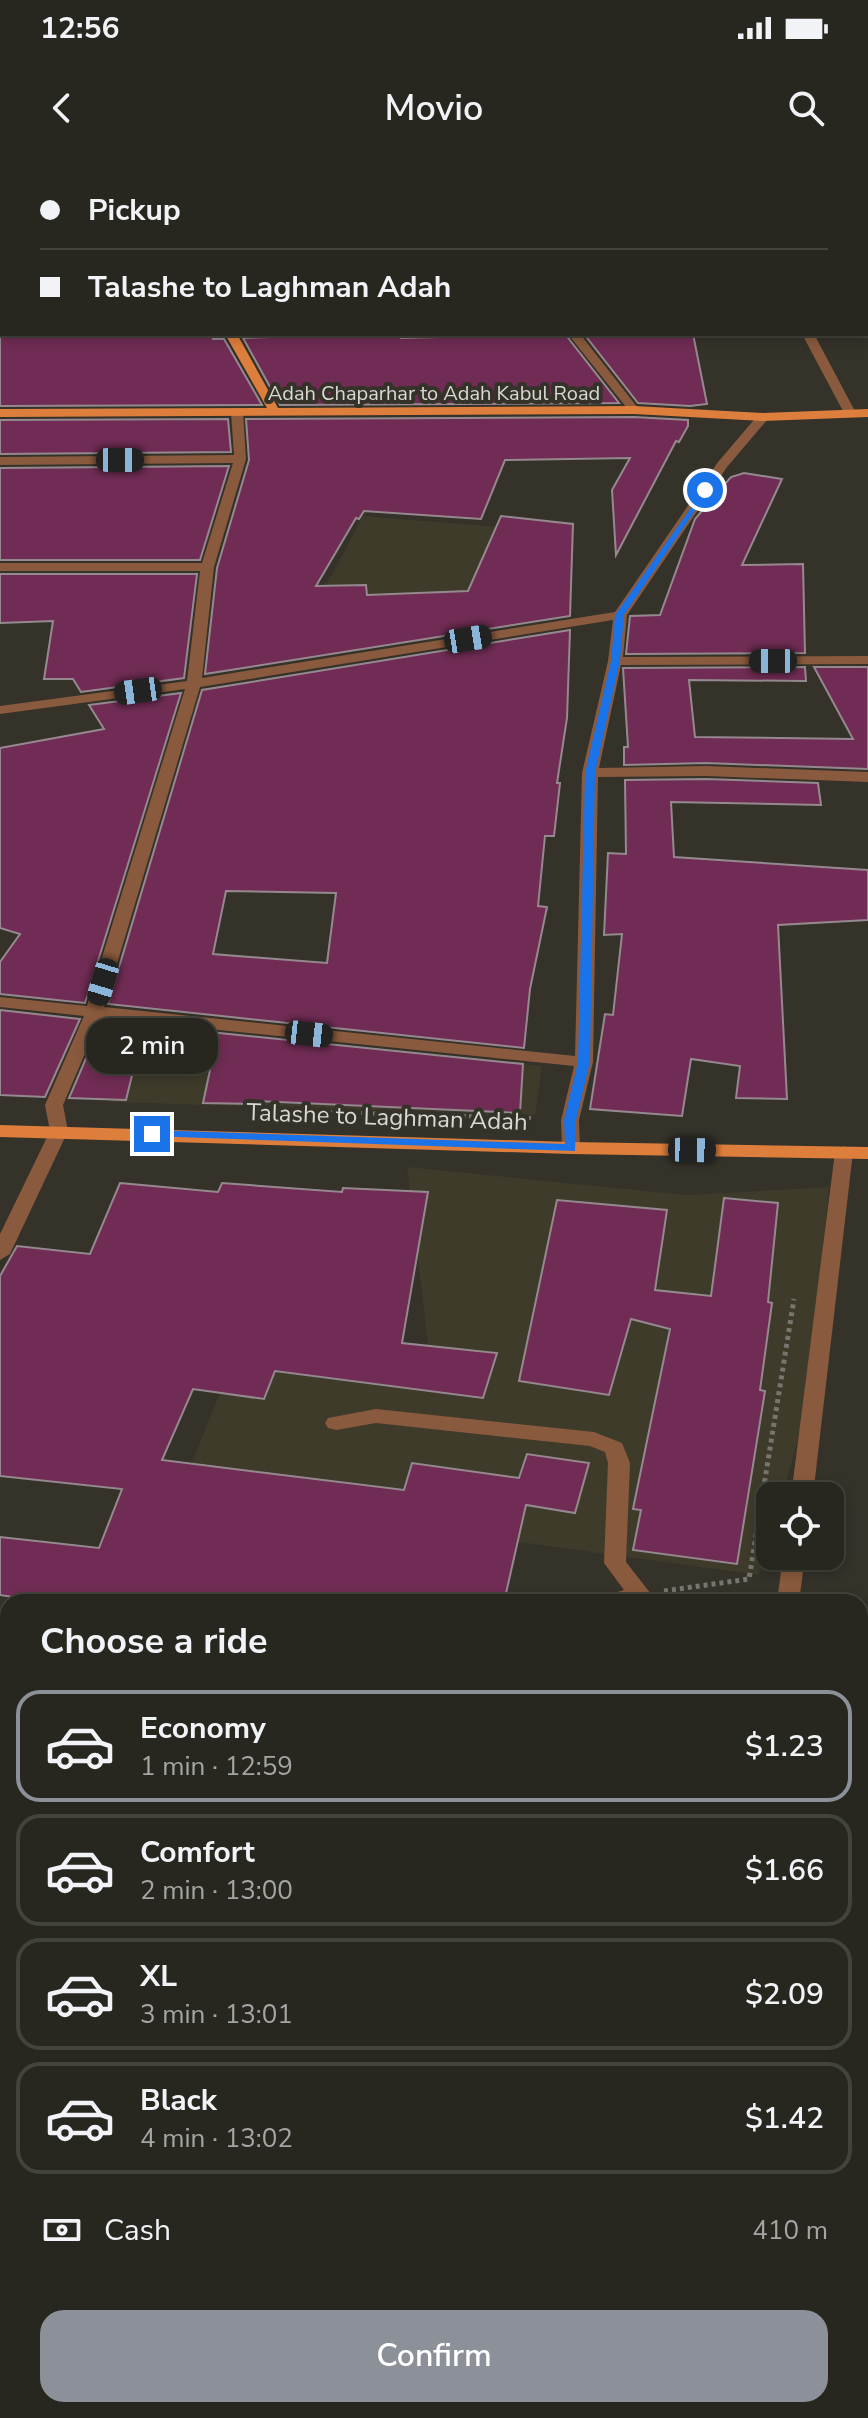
<!DOCTYPE html>
<html lang="en">
<head>
<meta charset="utf-8">
<style>
	body { margin:0; font-family:"Nunito Sans",sans-serif; background:#2f2e28; color:#f1f3f6; height:100vh; display:flex; flex-direction:column; font-size:30px; white-space:nowrap }
	* { box-sizing:border-box; margin:0 }
	p { font-size:26px; color:#a4a5a4 }
	.icon { flex:none; width:44px; height:44px; fill:none; stroke:currentColor; stroke-width:2; stroke-linecap:round; stroke-linejoin:round }
	.map { position:relative; flex:1; overflow:hidden }
	.side { position:absolute; left:0px; top:1434px; width:868px; height:824px; display:flex; flex-direction:column; background:#27261f; border-radius:24px 24px 0 0; box-shadow:0 4px 12px #0003,0 0 0 2px #43433d }
	.side>* { flex:none }
	.guide { position:absolute; left:0px; top:0px; width:868px; height:176px; box-shadow:0 4px 12px #0003,0 0 0 2px #43433d; display:grid; align-content:center; height:176px; padding:0 40px; background:#27261f }
	.tools { position:absolute; left:756px; top:1322px; display:grid; gap:16px }
	.tools a { display:grid; place-items:center; width:88px; height:88px; border-radius:16px; background:#27261f; box-shadow:0 4px 12px #0003,0 0 0 2px #43433d; font-size:40px }
	.end { position:absolute; width:36px; height:36px; margin:-18px; border:10px solid #1a73e8; background:#fff; box-shadow:0 0 0 4px #fff }
	.from { border-radius:50% }
	.bubble { position:absolute; height:56px; border-radius:24px; background:#27261f; box-shadow:0 4px 12px #0003,0 0 0 2px #43433d; font-size:26px; font-weight:600; line-height:56px; text-align:center }
	.car { position:absolute; width:24px; height:48px; margin:-24px -12px; border-radius:10px; box-shadow:0 0 6px 2px #0007; background:linear-gradient(#222 24%,#8ab4d8 0 40%,#222 0 76%,#8ab4d8 0 86%,#222 0) }
	.guide b { display:flex; align-items:center; gap:28px; height:76px; font-size:30px }
	.guide b+b { border-top:2px solid #43433d }
	.guide i { width:20px; height:20px; background:#f1f3f6 }
	ul { padding:0; list-style:none }
	li { display:flex; align-items:center; gap:24px; height:112px; margin:0 16px 12px; padding:0 24px; border:4px solid #43433d; border-radius:24px }
	li div { flex:1 }
	li b { display:block; font-size:30px }
	li em { font-style:normal; font-weight:600 }
	li.active { border-color:#8c9099 }
	li>.icon { width:72px; height:72px; stroke-width:1.5 }
	h2 { padding:0 40px; font-size:36px; line-height:96px }
	.pay { display:flex; align-items:center; gap:20px; height:88px; padding:0 40px; font-size:30px }
	.pay p { margin-inline-start:auto }
	.button { display:flex; gap:16px; margin-top:auto; padding:16px 40px }
	.button a { flex:1; height:92px; border-radius:24px; background:#8c9099; color:#fff; font-size:32px; font-weight:600; line-height:92px; text-align:center }
	.status { display:flex; justify-content:space-between; align-items:center; height:56px; padding:0 40px; background:#27261f; direction:ltr }
	.status svg { height:22px; fill:currentColor }
	header { display:flex; justify-content:space-between; align-items:center; height:104px; padding:0 40px; background:#27261f; font-size:36px; font-weight:600 }
	.map>svg:first-child { display:block }
	.built { fill:#3e3b2b }
	.green { fill:#505326 }
	.building { fill:#702c54; stroke:#95898f; stroke-width:2; fill-rule:evenodd }
	.lines { fill:none; stroke-linecap:round; stroke-linejoin:round }
	.path-far2 { stroke:#77756d; stroke-width:4; stroke-dasharray:3 3; stroke-linecap:butt }
	.path-far1 { stroke:#77756d; stroke-width:5; stroke-dasharray:4 4; stroke-linecap:butt }
	.path { stroke:#77756d; stroke-width:7; stroke-dasharray:5 5; stroke-linecap:butt }
	.minor { fill:#895a3d; fill-rule:evenodd }
	.major { fill:#de7e3c; fill-rule:evenodd }
	.route { fill:#1a73e8 }
	.labels { text-anchor:middle; stroke-width:8; stroke-linejoin:round; paint-order:stroke }
	.far-street-label { font-size:20px; fill:#d9d8d2; stroke:#343229 }
	.street-label { font-size:24px; fill:#d9d8d2; stroke:#343229 }
</style>
</head>
<body>
<div class="status"><b>12:56</b><svg viewBox="0 0 49 12"><path d="M0 12V9h3v3zM5 12V6h3v6zM10 12V3h3v9zM15 12V0h3v12zM26 1h20v11H26zM47 4h2v5h-2z"/></svg></div>
<header><svg class="icon" aria-label="back" viewBox="0 0 24 24"><path d="M15 5l-7 7 7 7"/></svg>Movio<svg class="icon" aria-label="search" viewBox="0 0 24 24"><circle cx="10" cy="10" r="6"/><path d="M15 15l6 6"/></svg></header>
<div class="map">
<svg width="868" height="2258" viewBox="0 0 868 2258">
	<rect width="100%" height="100%" fill="#343229"/>
	<g class="built">
		<path d="M363,356L500,367L485,431L315,439L332,415Z"/>
		<path d="M132,866L542,906L535,955L110,942Z"/>
		<path d="M407,1007L686,1035L829,1027L807,1248L782,1336H770V1378L759,1415L179,1335L247,1165L428,1185Z"/>
	</g>
	<path class="green" d="M860,1493L868,1494V2258H466L467,2250H860Z"/>
	<g class="building">
		<path d="M0,174H211L213,179H224L262,245L0,246Z"/>
		<path d="M270,174H401V178L565,174L619,243L280,245L243,178L271,177Z"/>
		<path d="M584,174H693L707,244L690,246L638,243Z"/>
		<path d="M634,257L688,260V266L679,282L676,281L616,395L612,330L630,298L505,300L481,359L364,351L359,359L356,358L316,426L366,425L367,435L468,431L501,356L573,364L570,456L205,514L217,408L249,300L246,259Z"/>
		<path d="M228,259L231,292L0,294V260Z"/>
		<path d="M229,306L200,400H0V308Z"/>
		<path d="M744,313L782,319L742,405L803,404L805,493L626,494L630,456L660,455L695,359L731,317Z"/>
		<path d="M0,414H197L184,518L81,532L73,519H44L53,461L0,463Z"/>
		<path d="M570,470L567,558L557,623H560L554,676H545L538,746L547,747L530,829L524,888L108,844L202,530ZM226,731L336,733L327,803L213,794Z"/>
		<path d="M805,507L806,521L689,520L695,577L853,579L814,507H868V609L706,603L624,605V587H628L623,508Z"/>
		<path d="M181,533L85,843L0,834V802L20,774L0,768V588L104,569L89,545Z"/>
		<path d="M706,619L818,623L821,645L671,642L674,697L868,710V760L778,765L787,939L736,938L740,906L691,899L682,956L590,949L605,854L613,855L622,774L604,775L608,693L626,694L625,620Z"/>
		<path d="M0,850L80,859L45,937L0,935Z"/>
		<path d="M102,861L523,904L520,953L257,941V944L203,943L212,901L136,899L126,940L69,938Z"/>
		<path d="M120,1023L218,1032L222,1023L342,1032L343,1028L428,1032L402,1183L497,1193L483,1238L275,1211L264,1239L193,1229L162,1300L404,1330L412,1303L519,1318L527,1294L589,1303L575,1353L526,1345L504,1442H45L0,1435V1377L99,1388L122,1329L0,1316V1116L17,1086L90,1094Z"/>
		<path d="M724,1038L778,1043L768,1142L772,1143L760,1230L765,1231L737,1404L633,1390L641,1350L633,1349L670,1169L631,1159L609,1235L519,1221L557,1040L667,1050L655,1130L711,1136Z"/>
	</g>
	<g class="lines">
		<path class="path-far2" d="M289,951L531,958"/>
		<g class="path-far1">
			<path d="M664,1431L749,1419L794,1139"/>
			<path d="M575,1442L586,1441"/>
		</g>
		<g class="path">
			<path d="M860,1704L868,1705"/>
			<path d="M0,1705L8,1704"/>
			<path d="M860,1982L868,1983"/>
			<path d="M553,2250L598,2258"/>
			<path d="M533,2258L535,2250"/>
		</g>
		<g class="minor">
			<path d="M436,0H483L434,2Z"/>
			<path d="M756,0H766L767,2H757Z"/>
			<rect x="866" y="105" width="2" height="6"/>
			<rect x="0" y="111" width="2" height="6"/>
			<rect x="0" y="144" width="2" height="6"/>
			<path d="M568,174H580L638,248V252H630Z"/>
			<path d="M802,174H814L856,253L854,256L844,253Z"/>
			<path d="M237,248L243,252L246,299L214,407L202,518L615,452L718,302L759,254H767V260L727,307L627,455L623,497L868,496V504L621,505L599,608L706,606L868,612V622L706,616L598,617L593,902L579,960L580,988L578,992L571,994L562,988L561,960L574,906L100,858L63,945L68,971L10,1094L0,1100V1074L50,971L45,945L84,856L0,847V837L87,846L185,529L0,554V546L187,521L200,411H0V403H202L233,303L0,305V297L234,295L231,252ZM613,460L608,501L582,613L575,896L104,847L200,527Z"/>
			<path d="M844,986L853,992L813,1336H791L835,992Z"/>
			<path d="M376,1249L594,1272L622,1283L630,1303L626,1402L651,1434L648,1440L601,1442L604,1436L624,1430L604,1403L608,1303L605,1292L590,1286L376,1263L336,1270L328,1268L325,1263L328,1258Z"/>
			<path d="M783,1396H805L799,1442H777Z"/>
			<rect x="0" y="1731" width="8" height="20"/>
		</g>
		<g class="major">
			<path d="M135,0H145L146,2H136Z"/>
			<rect x="0" y="32" width="2" height="6"/>
			<path d="M225,174H237L278,248L634,246L763,253L868,249V257L763,261L634,254L0,257V249L267,248Z"/>
			<path d="M0,965L571,982L868,987V999L571,994L0,977Z"/>
			<path d="M860,1466L868,1467V1483L860,1482Z"/>
			<path d="M398,2250H428L426,2258H396Z"/>
		</g>
	</g>
	<path class="route" d="M705,328L709,330L624,455L620,501L595,613L590,902L576,960L575,991L148,976V971L152,970L565,984L564,960L578,902L585,613L611,501L615,455Z"/>
	<g class="labels">
		<g class="far-street-label">
			<text x="434" y="240">Adah Chaparhar to Adah Kabul Road</text>
		</g>
		<g class="street-label">
			<text transform="translate(387 957) rotate(2)" y="8">Talashe to Laghman Adah</text>
		</g>
	</g>
</svg>
<div class="tools">
<a><svg class="icon" aria-label="locate" viewBox="0 0 24 24"><circle cx="12" cy="12" r="6"/><path d="M12 2v4M12 18v4M2 12h4M18 12h4"/></svg></a>
</div>
<i class="end from" style="left:705px;top:330px"></i>
<i class="end" style="left:152px;top:974px"></i>
<div class="bubble" style="left:86px;top:858px;width:132px">2 min</div>
<i class="car" style="left:120px;top:300px;rotate:90deg"></i>
<i class="car" style="left:468px;top:479px;rotate:81deg"></i>
<i class="car" style="left:773px;top:501px;rotate:270deg"></i>
<i class="car" style="left:138px;top:531px;rotate:262deg"></i>
<i class="car" style="left:103px;top:822px;rotate:197deg"></i>
<i class="car" style="left:309px;top:874px;rotate:96deg"></i>
<i class="car" style="left:692px;top:990px;rotate:91deg"></i>
<div class="guide">
<b><i class="from"></i>Pickup</b>
<b><i></i>Talashe to Laghman Adah</b>
</div>
<section class="side">
<h2>Choose a ride</h2>
<ul>
<li class="active"><svg class="icon" aria-label="car" viewBox="0 0 24 24"><path d="M5 17H2v-5l4-1 3-4h7l3 4 3 1v5h-3M9 17h6M6 11h13"/><circle cx="7" cy="17" r="2"/><circle cx="17" cy="17" r="2"/></svg><div><b>Economy</b><p>1 min · 12:59</p></div><em>$1.23</em></li>
<li><svg class="icon" aria-label="car" viewBox="0 0 24 24"><path d="M5 17H2v-5l4-1 3-4h7l3 4 3 1v5h-3M9 17h6M6 11h13"/><circle cx="7" cy="17" r="2"/><circle cx="17" cy="17" r="2"/></svg><div><b>Comfort</b><p>2 min · 13:00</p></div><em>$1.66</em></li>
<li><svg class="icon" aria-label="car" viewBox="0 0 24 24"><path d="M5 17H2v-5l4-1 3-4h7l3 4 3 1v5h-3M9 17h6M6 11h13"/><circle cx="7" cy="17" r="2"/><circle cx="17" cy="17" r="2"/></svg><div><b>XL</b><p>3 min · 13:01</p></div><em>$2.09</em></li>
<li><svg class="icon" aria-label="car" viewBox="0 0 24 24"><path d="M5 17H2v-5l4-1 3-4h7l3 4 3 1v5h-3M9 17h6M6 11h13"/><circle cx="7" cy="17" r="2"/><circle cx="17" cy="17" r="2"/></svg><div><b>Black</b><p>4 min · 13:02</p></div><em>$1.42</em></li>
</ul>
<div class="pay"><svg class="icon" aria-label="cash" viewBox="0 0 24 24"><path d="M3 7h18v10H3z"/><circle cx="12" cy="12" r="2"/></svg>Cash<p>410 m</p></div>
<div class="button"><a>Confirm</a></div>
</section>
</div>
</body>
</html>
